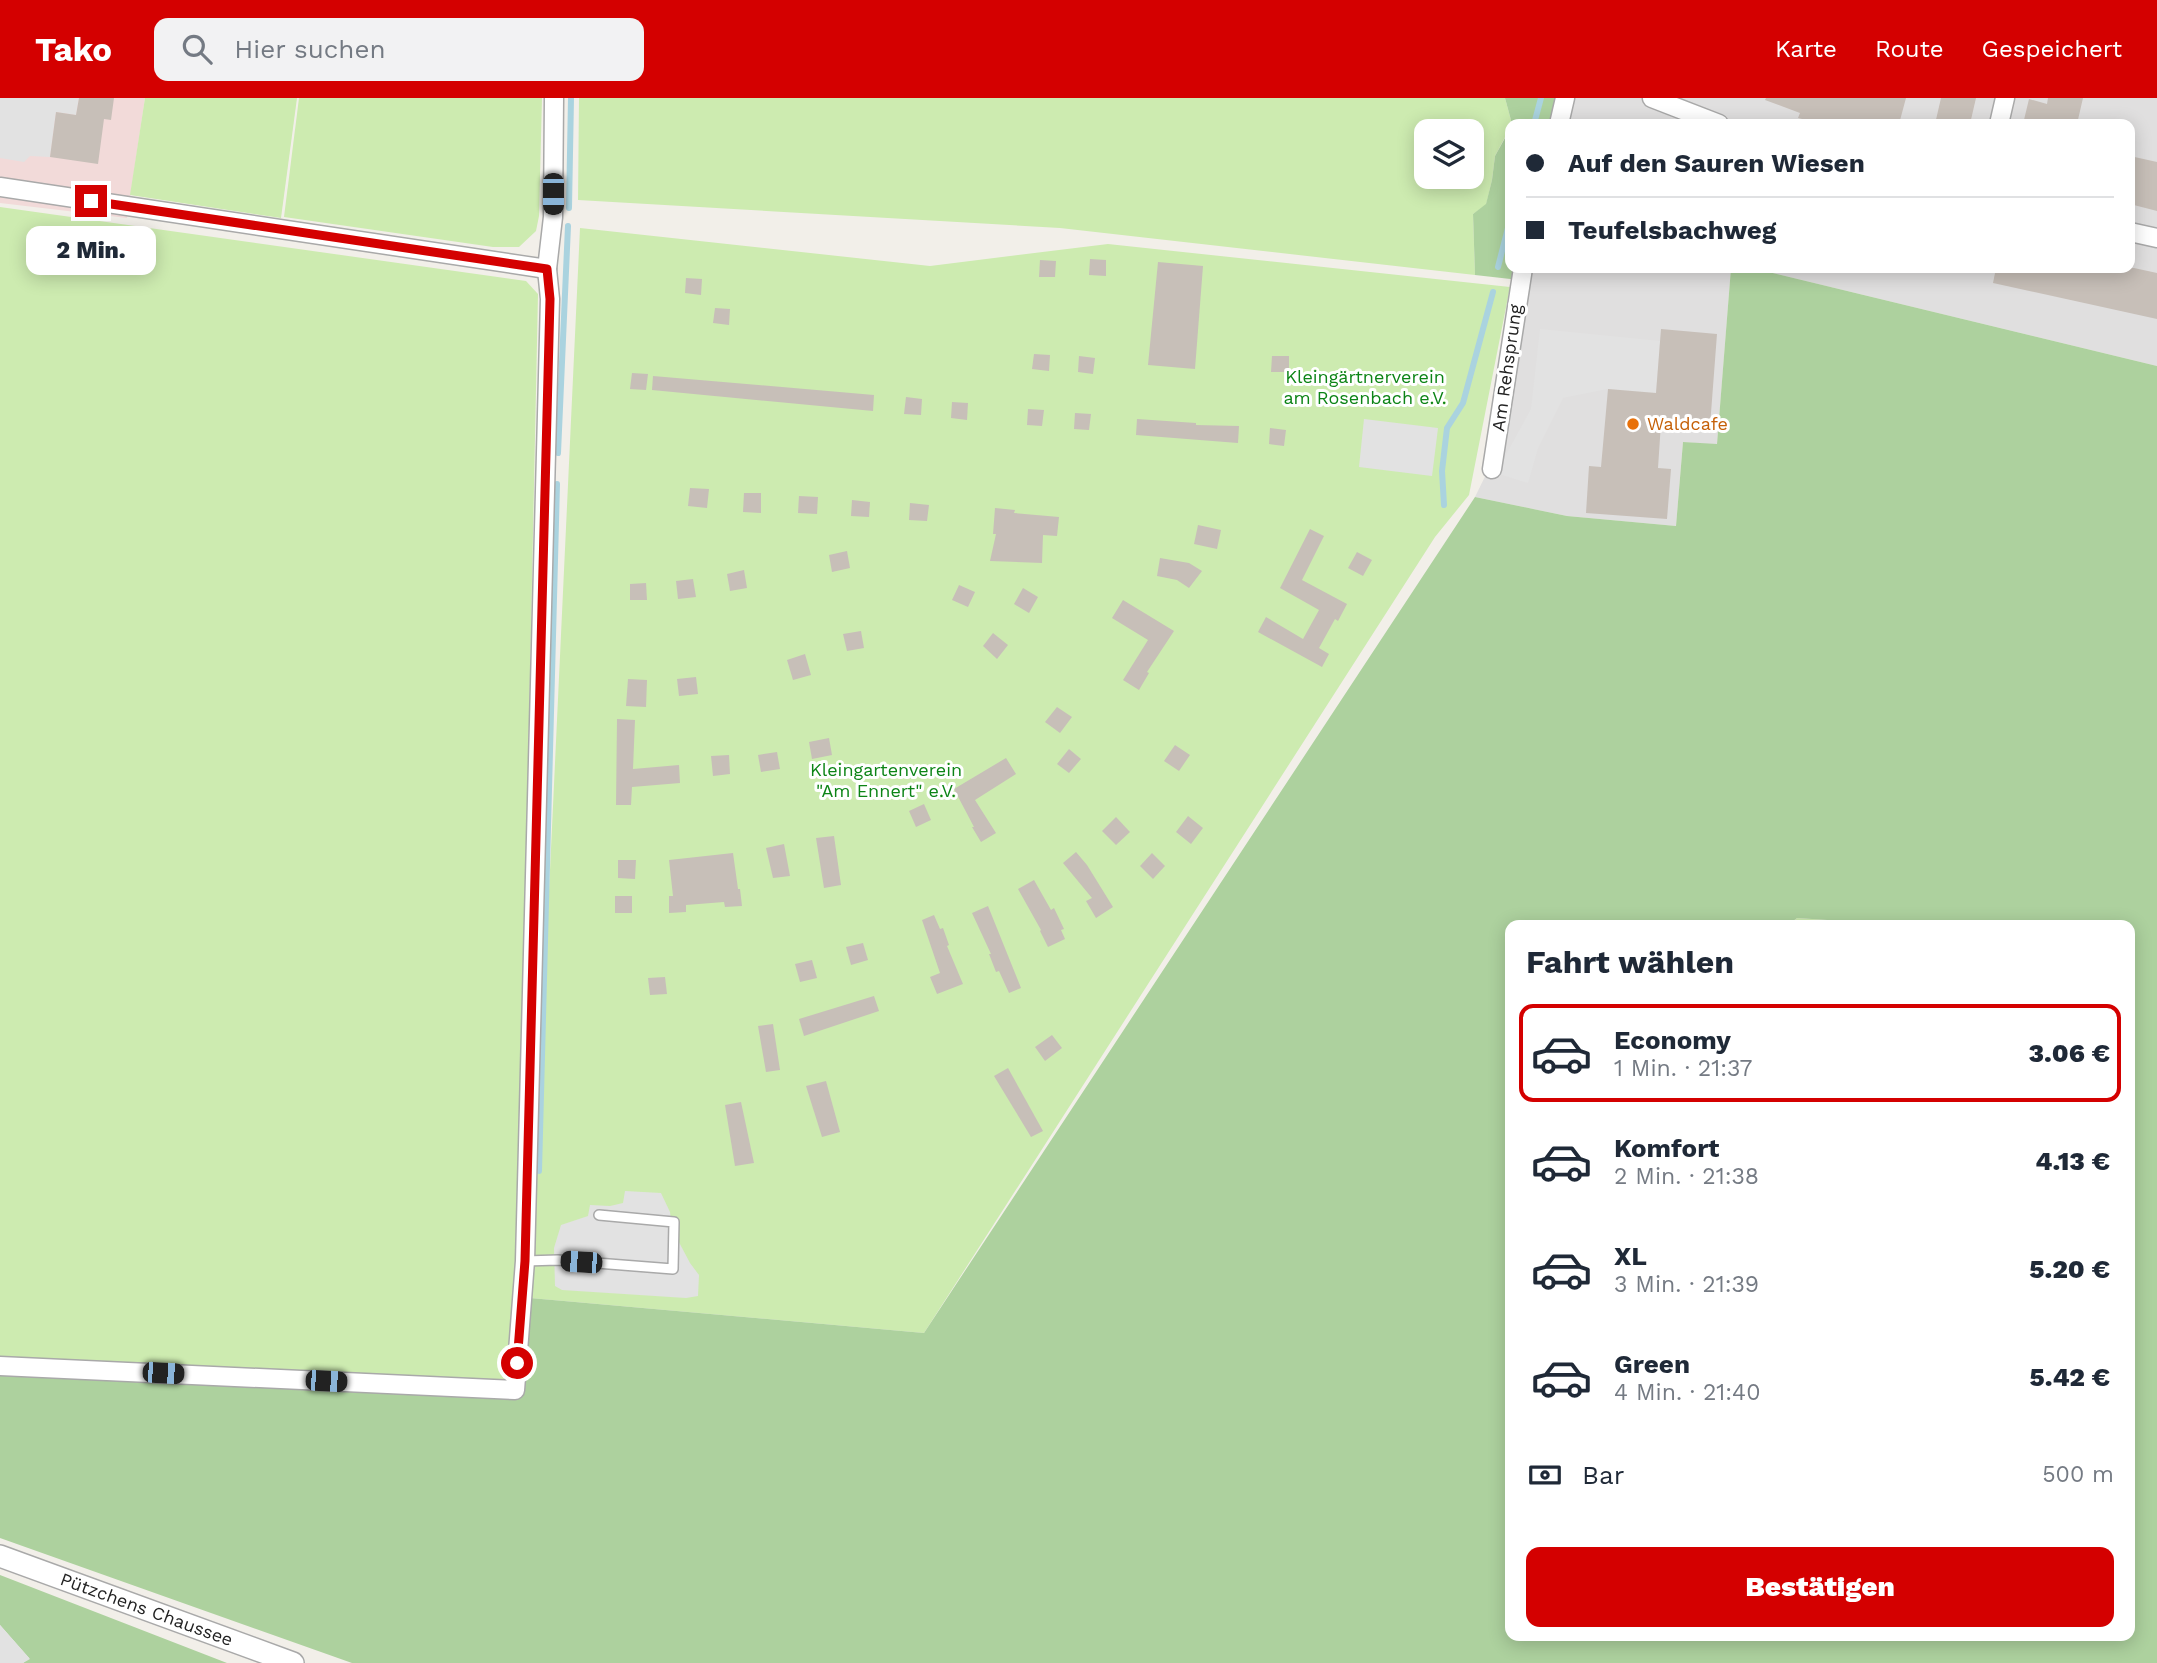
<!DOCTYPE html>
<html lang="de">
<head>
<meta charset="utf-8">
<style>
	body { margin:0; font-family:"Work Sans",sans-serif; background:#f2f2f3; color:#1f2937; height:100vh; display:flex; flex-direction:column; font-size:26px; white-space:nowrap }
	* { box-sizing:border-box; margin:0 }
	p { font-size:23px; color:#747a83 }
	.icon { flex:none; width:38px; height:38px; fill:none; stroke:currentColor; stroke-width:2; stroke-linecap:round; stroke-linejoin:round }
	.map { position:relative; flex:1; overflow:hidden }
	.details { position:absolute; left:1505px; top:822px; width:630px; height:721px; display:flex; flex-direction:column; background:#fff; border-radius:14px; box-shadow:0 4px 18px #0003 }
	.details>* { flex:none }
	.top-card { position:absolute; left:1505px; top:21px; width:630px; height:154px; border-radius:14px; box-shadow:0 4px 18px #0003; display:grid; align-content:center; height:154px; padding:0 21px; background:#fff }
	.controls { position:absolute; left:1414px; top:21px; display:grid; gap:14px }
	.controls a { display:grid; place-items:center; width:70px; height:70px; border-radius:14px; background:#fff; box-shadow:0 4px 18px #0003; font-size:35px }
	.end { position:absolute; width:32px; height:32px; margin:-16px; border:9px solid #d40000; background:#fff; box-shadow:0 0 0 4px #fff }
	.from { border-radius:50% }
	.bubble { position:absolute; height:49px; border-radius:14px; background:#fff; box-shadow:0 4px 18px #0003; font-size:23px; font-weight:800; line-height:49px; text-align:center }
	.car { position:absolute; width:21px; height:42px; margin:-21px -10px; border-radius:9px; box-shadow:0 0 5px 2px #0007; background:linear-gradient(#222 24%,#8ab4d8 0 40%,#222 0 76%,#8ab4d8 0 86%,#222 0) }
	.top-card b { display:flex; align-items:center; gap:24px; height:66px; font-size:26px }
	.top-card b+b { border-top:2px solid #e0e1e3 }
	.top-card i { width:18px; height:18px; background:#1f2937 }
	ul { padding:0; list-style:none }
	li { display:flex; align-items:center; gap:21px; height:98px; margin:0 14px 10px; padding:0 7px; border:4px solid transparent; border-radius:14px }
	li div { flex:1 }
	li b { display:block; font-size:26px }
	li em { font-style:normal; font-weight:800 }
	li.current { border-color:#d40000 }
	li>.icon { width:63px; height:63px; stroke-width:1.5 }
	h2 { padding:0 21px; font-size:32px; line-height:84px }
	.pay { display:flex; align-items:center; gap:18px; height:77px; padding:0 21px; font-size:26px }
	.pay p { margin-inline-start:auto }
	.action { display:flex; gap:14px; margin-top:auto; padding:14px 21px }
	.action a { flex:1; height:80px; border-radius:14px; background:#d40000; color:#fff; font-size:28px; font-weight:800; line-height:80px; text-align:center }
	header { display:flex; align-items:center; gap:42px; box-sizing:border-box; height:98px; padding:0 35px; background:#d40000; color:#fff }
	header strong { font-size:33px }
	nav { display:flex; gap:38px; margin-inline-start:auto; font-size:24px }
	.search { width:490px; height:63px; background:#f2f2f3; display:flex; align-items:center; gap:18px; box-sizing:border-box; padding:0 24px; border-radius:14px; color:#747a83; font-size:26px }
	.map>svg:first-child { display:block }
	.residential { fill:#e0dfdf }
	.commercial { fill:#f2dad9 }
	.grass { fill:#cdebb0; fill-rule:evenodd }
	.forest { fill:#add19e; fill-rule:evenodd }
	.parking { fill:#e2e2e2 }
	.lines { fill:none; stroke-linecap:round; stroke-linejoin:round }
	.stream { stroke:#aad3df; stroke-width:6 }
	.building { fill:#c7bfb8 }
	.service-casing { stroke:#a9a9a9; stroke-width:12 }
	.minor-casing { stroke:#a9a9a9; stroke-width:21 }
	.tertiary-casing { stroke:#a9a9a9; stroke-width:24 }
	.service { stroke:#fff; stroke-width:9 }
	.minor { stroke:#fff; stroke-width:18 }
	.tertiary { stroke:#fff; stroke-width:21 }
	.route { stroke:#d40000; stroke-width:9 }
	.food-dot { fill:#e8710a; stroke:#fff; stroke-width:2.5 }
	.labels { text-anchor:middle; stroke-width:6; stroke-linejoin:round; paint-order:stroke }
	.street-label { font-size:18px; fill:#222; stroke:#fff }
	.park-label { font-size:18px; fill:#0c8416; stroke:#fff }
	.food-label { font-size:18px; fill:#c56008; stroke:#fff; text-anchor:start }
</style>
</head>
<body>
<header>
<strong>Tako</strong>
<div class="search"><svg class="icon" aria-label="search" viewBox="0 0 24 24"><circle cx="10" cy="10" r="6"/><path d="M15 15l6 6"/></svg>Hier suchen</div>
<nav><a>Karte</a><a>Route</a><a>Gespeichert</a></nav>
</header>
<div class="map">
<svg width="2157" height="1565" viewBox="0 0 2157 1565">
	<rect width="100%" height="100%" fill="#f2efe9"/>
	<g class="residential">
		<path d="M1557,0H2157V268L1752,170H2130V26H1553Z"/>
		<path d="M1530,170H1731L1717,347L1683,344L1676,428L1567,418L1475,399L1496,356Z"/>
	</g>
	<path class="commercial" d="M0,0H145L127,120L0,105Z"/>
	<g class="grass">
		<path d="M145,0H297L281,120L130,97Z"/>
		<path d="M299,0H542L539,118L536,133L519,149H493L284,119Z"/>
		<path d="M579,0H1505L1512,26L1495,58L1492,82L1486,107L1473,116L1475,177L1060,130L578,102ZM1426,33H1472V79H1426Z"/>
		<path d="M0,109L526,183L538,196L517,1201L513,1289L0,1264Z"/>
		<path d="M580,130L930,168L1108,146L1510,189L1469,397L1435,439L924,1235L530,1200Z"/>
		<path d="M1797,820L1858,824V828H1787Z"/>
	</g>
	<g class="forest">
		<path d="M1505,0H1557L1553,26H1512Z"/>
		<path d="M1510,31V170H1530L1528,183L1475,177L1473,116L1486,106L1492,82L1495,58Z"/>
		<path d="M1731,170H1752L2157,268V1565H352L0,1440V1275L517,1296L530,1200L924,1235L1475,399L1567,418L1676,428L1683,344L1717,346ZM1797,820L1857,824L1858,828H2130V1538H1510V828H1787Z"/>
		<path d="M0,1477L227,1565H23L29,1560L0,1527Z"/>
	</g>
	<g class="parking">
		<path d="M0,0H79L76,17L56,14L50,59L30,58L24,64L0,60Z"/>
		<path d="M1540,231L1660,243L1656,295L1608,291L1563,300L1538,350L1528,385L1496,375L1531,311Z"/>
		<path d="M1364,321L1438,330L1432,378L1359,369Z"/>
		<path d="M625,1093L661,1095L670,1114L672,1131L690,1165L699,1177L698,1198L686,1200L562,1192L555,1188L554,1150L561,1127L588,1118L590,1107L610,1108L623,1105Z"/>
		<path d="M0,1527L30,1561L23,1565H0Z"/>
	</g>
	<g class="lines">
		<g class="stream">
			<path d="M1534,26L1541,0"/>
			<path d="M569,110L571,0"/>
			<path d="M1498,169L1510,122"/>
			<path d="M558,355L568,128"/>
			<path d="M1444,407L1442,373L1447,330L1463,305L1493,194"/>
			<path d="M539,1073L557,386"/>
		</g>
	</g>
	<g class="building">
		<path d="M79,0H114L111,22L104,21L98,66L50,59L56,14L76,17Z"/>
		<path d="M1766,0H1906L1899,26H1823L1798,20L1800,15L1765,2Z"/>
		<path d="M1941,0H1976L1970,26H1935Z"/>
		<path d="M2048,0H2083L2077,26H2023L2029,1L2047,6Z"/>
		<path d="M2130,58L2157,64V113L2130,106Z"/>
		<path d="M1090,161L1106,162V178L1089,177Z"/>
		<path d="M1040,162L1056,163L1055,179H1039Z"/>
		<path d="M1158,164L1203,168L1195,271L1148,267Z"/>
		<path d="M1996,170H2134L2157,175V221L1993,185Z"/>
		<path d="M686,180L702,181L701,197L685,195Z"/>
		<path d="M715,210L730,211L729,227L713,225Z"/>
		<path d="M1661,231L1717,236L1710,328L1661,325L1658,370L1671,371L1667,421L1586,415L1589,368L1601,369L1608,291L1656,295Z"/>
		<path d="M1034,256L1050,257L1049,273L1032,271Z"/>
		<path d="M1079,258L1095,260L1093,276L1078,274Z"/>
		<path d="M1272,258H1289V274H1271Z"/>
		<path d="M632,275L648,276L646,292L630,291Z"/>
		<path d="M653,278L874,297L873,313L652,292Z"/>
		<path d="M906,299L922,301L921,317L904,316Z"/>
		<path d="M952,304L968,305L967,322L951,320Z"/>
		<path d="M1028,311L1044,312L1042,328L1027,327Z"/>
		<path d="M1075,315L1091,316L1089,332L1074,331Z"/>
		<path d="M1137,321L1196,325V327L1239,328L1238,345L1136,337Z"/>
		<path d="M1270,330L1286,332L1284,348L1269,346Z"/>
		<path d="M690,390L709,391L707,410L688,408Z"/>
		<path d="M744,395H761V415L743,414Z"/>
		<path d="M799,398L818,399L817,416L798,415Z"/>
		<path d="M852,402L870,404L869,419L851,418Z"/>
		<path d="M910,405L929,407L927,423L909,422Z"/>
		<path d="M995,410L1015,412L1014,415L1059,419L1057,438L1043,437L1042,465L990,463L996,436H993Z"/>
		<path d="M1198,427L1221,432L1217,451L1194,446Z"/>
		<path d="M1310,431L1324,438L1302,482L1347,506L1338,523L1335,521L1319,550L1329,556L1322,569L1258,534L1266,519L1303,541L1319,512L1280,490Z"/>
		<path d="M847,453L850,470L832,474L829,457Z"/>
		<path d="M1357,454L1372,462L1363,478L1348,470Z"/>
		<path d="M1160,460L1189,465L1202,473L1189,490L1177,482L1157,478Z"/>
		<path d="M744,472L747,490L730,493L727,476Z"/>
		<path d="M693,481L696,499L678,501L676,483Z"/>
		<path d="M646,485L647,502H630V486Z"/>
		<path d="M959,487L975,494L968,509L952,502Z"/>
		<path d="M1023,490L1038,499L1029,515L1014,506Z"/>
		<path d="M1123,502L1174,533L1147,574L1149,575L1139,592L1123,582L1148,542L1112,520Z"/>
		<path d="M861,533L864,550L847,553L843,536Z"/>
		<path d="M993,535L1008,547L997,561L983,548Z"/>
		<path d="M805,556L811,577L793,582L787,562Z"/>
		<path d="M696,579L698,596L679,598L677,581Z"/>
		<path d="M628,581L647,582L646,609L626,608Z"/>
		<path d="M1057,609L1072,619L1060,635L1045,624Z"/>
		<path d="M617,621L635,622L633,671L679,667L680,685L632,689L631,707H616Z"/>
		<path d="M829,640L832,657L812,661L809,644Z"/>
		<path d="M1175,647L1190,657L1179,673L1164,663Z"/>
		<path d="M1069,651L1081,661L1069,675L1057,666Z"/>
		<path d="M777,654L780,671L761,674L758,657Z"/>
		<path d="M729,657L730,676L713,678L711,658Z"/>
		<path d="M1006,660L1016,676L975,702L996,735L981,744L972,729H974L954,691Z"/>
		<path d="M924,706L931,722L916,729L909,713Z"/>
		<path d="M1188,718L1203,730L1191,746L1176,734Z"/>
		<path d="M1116,719L1130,734L1116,747L1102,733Z"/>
		<path d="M834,738L841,787L824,790L816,740Z"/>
		<path d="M784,746L790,778L773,780L766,750Z"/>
		<path d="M1076,754L1087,767L1113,809L1096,820L1086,803L1092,800L1063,765Z"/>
		<path d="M733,755L738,791H740L742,808L725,809L724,804L686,807V814L669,815V798H673L669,762Z"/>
		<path d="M1152,755L1165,768L1153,781L1140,768Z"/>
		<path d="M618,762H636L635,781L618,780Z"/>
		<path d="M1034,782L1051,812L1054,810L1064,831L1061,832L1065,841L1048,849L1040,833L1041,832L1018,791Z"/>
		<rect x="615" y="798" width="17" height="17"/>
		<path d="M988,808L1021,890L1009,895L999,873L996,874L989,856H991L972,815Z"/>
		<path d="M934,817L940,831L943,830L949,847L947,848L963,886L937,896L930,879L940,875L922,822Z"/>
		<path d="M863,845L868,862L851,867L846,849Z"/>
		<path d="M812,862L817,880L800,884L795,866Z"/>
		<path d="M665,879L667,896L650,897L648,880Z"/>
		<path d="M874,898L879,913L804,938L799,921Z"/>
		<path d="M773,926L780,972L766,974L758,928Z"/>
		<path d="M1052,937L1062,950L1045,963L1035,949Z"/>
		<path d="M1008,970L1043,1033L1031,1039L994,978Z"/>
		<path d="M826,983L840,1034L822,1039L806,988Z"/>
		<path d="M741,1004L754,1065L735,1068L725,1007Z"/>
	</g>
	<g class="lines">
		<defs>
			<path id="service" d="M525,1163L558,1162L673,1171L674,1124L599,1117"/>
			<g id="minor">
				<path d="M1652,0L1719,26"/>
				<path d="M1559,26L1565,0"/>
				<path d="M1999,26L2005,0"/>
				<path d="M0,89L547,171"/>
				<path d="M2130,134L2157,140"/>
				<path d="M1492,371L1523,170"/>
				<path d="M0,1268L515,1292L525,1163L550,201L547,171L553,119L554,0"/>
			</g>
			<g id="tertiary">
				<path id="s1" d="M0,1458L293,1565"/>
			</g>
		</defs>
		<use href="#service" class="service-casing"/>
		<use href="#minor" class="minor-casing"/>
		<use href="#tertiary" class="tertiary-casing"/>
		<use href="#service" class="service"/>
		<use href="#minor" class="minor"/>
		<use href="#tertiary" class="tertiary"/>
	</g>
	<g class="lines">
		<path class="route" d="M91,103L547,171L550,201L525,1163L517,1265"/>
	</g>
	<circle class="food-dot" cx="1633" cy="326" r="7"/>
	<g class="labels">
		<g class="street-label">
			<text transform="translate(1507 270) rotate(-82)" y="6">Am Rehsprung</text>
			<text dy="6" stroke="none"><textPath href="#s1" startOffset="156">Pützchens Chaussee</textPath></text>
		</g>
		<g class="park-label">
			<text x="1365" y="285">Kleingärtnerverein<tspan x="1365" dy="21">am Rosenbach e.V.</tspan></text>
			<text x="886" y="678">Kleingartenverein<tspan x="886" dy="21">"Am Ennert" e.V.</tspan></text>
		</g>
		<g class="food-label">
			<text x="1647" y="332">Waldcafe</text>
		</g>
	</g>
</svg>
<div class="controls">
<a><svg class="icon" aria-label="layers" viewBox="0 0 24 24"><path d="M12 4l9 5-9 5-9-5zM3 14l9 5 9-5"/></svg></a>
</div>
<i class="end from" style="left:517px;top:1265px"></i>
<i class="end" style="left:91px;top:103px"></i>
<div class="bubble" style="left:26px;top:128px;width:130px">2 Min.</div>
<i class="car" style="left:553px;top:96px;rotate:180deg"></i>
<i class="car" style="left:581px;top:1164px;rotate:274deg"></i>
<i class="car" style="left:163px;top:1275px;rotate:93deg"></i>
<i class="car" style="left:326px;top:1283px;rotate:93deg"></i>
<div class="top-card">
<b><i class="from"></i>Auf den Sauren Wiesen</b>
<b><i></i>Teufelsbachweg</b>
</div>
<section class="details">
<h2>Fahrt wählen</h2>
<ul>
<li class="current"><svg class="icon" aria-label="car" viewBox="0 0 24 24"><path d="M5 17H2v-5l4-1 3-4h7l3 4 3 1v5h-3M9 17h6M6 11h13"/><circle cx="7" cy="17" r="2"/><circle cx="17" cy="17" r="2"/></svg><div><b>Economy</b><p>1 Min. · 21:37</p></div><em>3.06 €</em></li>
<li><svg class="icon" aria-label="car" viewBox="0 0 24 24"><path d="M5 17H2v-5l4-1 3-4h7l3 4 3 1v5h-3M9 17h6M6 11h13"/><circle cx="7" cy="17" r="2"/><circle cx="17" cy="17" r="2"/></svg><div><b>Komfort</b><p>2 Min. · 21:38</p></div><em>4.13 €</em></li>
<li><svg class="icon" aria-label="car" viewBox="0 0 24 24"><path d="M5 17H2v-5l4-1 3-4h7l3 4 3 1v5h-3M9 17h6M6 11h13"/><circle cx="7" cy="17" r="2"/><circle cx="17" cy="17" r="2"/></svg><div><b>XL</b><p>3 Min. · 21:39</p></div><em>5.20 €</em></li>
<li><svg class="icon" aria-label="car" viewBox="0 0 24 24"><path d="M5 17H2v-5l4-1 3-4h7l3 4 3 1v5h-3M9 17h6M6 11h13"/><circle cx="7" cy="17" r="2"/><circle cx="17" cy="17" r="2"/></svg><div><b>Green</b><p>4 Min. · 21:40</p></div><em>5.42 €</em></li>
</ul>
<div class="pay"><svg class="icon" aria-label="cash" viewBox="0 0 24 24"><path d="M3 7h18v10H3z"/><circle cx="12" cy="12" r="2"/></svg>Bar<p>500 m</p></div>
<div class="action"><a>Bestätigen</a></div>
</section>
</div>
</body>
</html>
